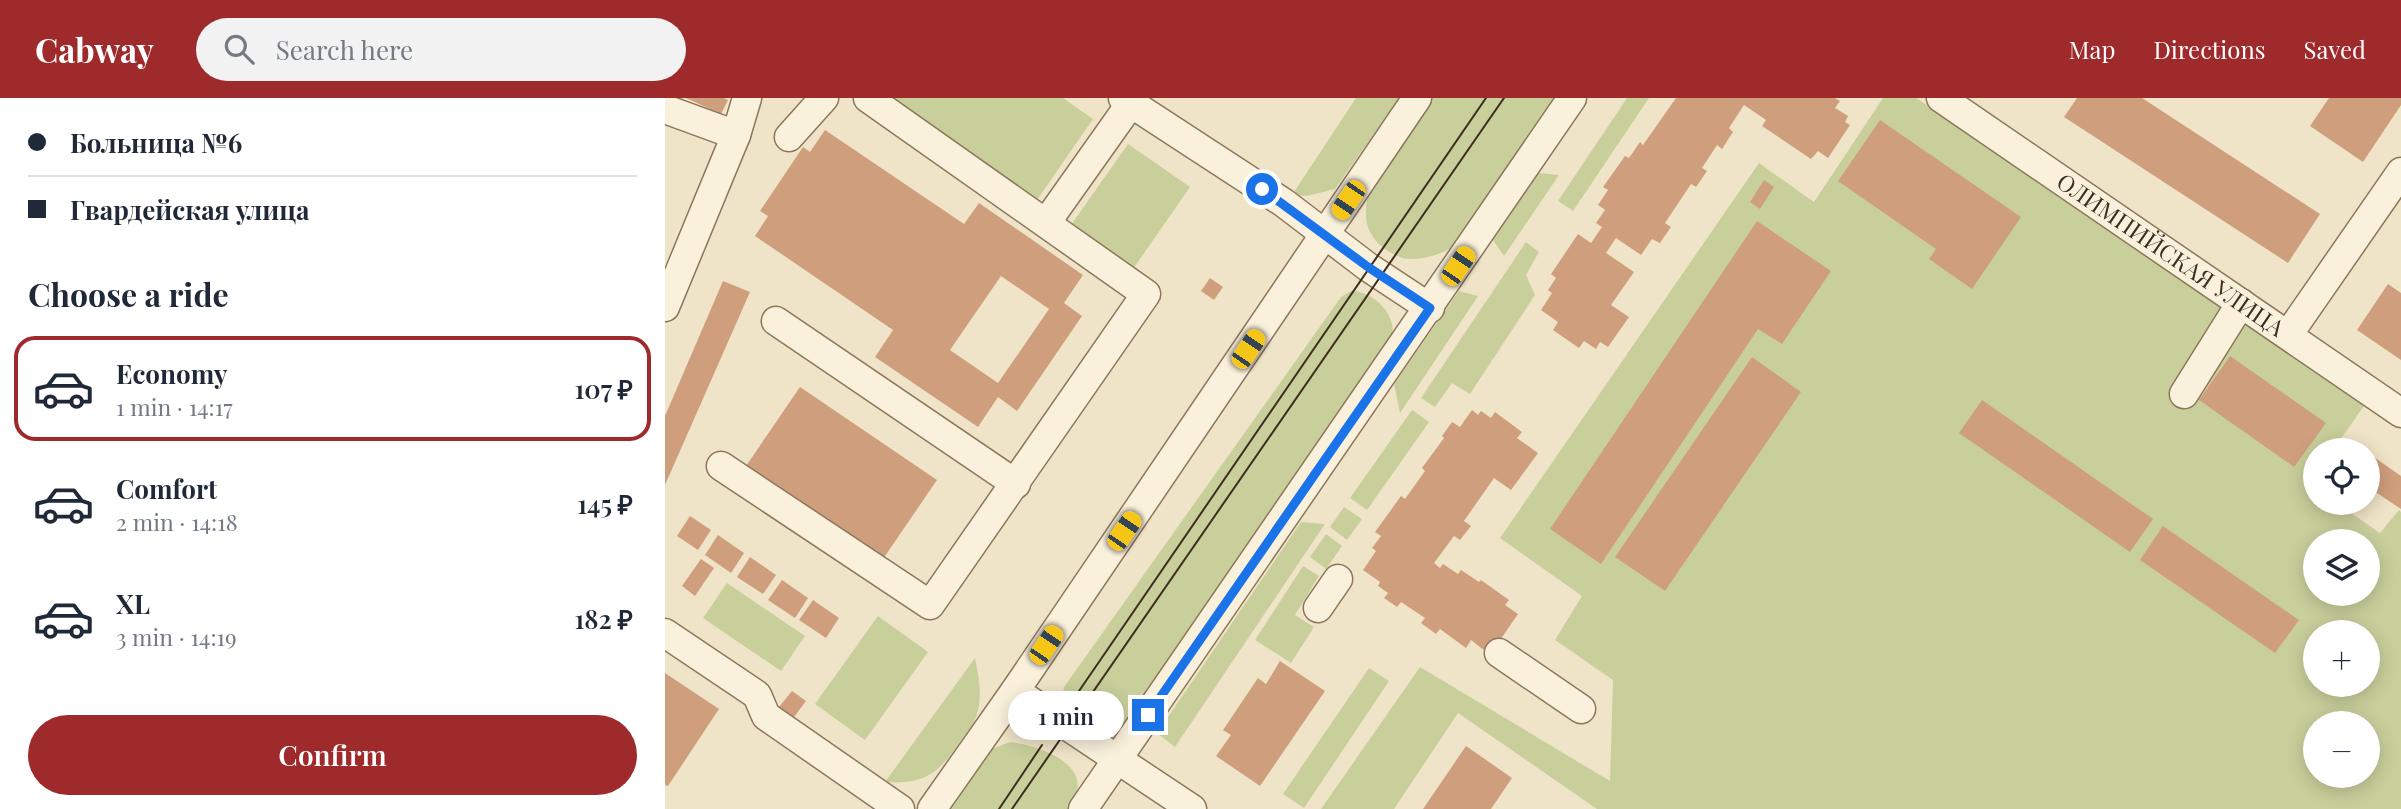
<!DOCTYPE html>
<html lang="en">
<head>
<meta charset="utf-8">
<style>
	body { margin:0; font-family:"Playfair Display",serif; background:#f2f2f3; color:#1f2937; height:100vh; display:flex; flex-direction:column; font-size:26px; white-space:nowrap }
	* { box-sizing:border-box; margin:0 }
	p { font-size:23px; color:#747a83 }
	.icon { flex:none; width:38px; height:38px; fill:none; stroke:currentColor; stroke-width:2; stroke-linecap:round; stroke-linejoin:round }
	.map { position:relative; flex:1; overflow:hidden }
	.details { display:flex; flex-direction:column; background:#fff; width:665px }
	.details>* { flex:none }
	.top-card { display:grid; align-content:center; height:154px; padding:0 28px; background:#fff }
	.fabs { position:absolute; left:1638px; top:340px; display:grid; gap:14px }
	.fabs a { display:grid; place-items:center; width:77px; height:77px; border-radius:50%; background:#fff; box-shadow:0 4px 18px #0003; font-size:35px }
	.end { position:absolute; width:32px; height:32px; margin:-16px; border:9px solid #1a73e8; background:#fff; box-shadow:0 0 0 4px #fff }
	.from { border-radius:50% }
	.bubble { position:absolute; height:49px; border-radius:24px; background:#fff; box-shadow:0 4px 18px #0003; font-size:23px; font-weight:600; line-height:49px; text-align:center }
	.car { position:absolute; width:21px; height:42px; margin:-21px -10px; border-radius:9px; box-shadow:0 0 5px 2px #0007; background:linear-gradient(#f5c518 24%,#345 0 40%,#f5c518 0 76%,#345 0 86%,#f5c518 0) }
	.top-card b { display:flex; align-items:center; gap:24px; height:66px; font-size:26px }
	.top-card b+b { border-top:2px solid #e0e1e3 }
	.top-card i { width:18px; height:18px; background:#1f2937 }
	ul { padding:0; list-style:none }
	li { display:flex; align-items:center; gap:21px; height:105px; margin:0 14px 10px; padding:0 14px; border:4px solid transparent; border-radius:21px }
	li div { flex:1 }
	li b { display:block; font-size:26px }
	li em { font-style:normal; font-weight:600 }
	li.current { border-color:#9e2a2b }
	li>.icon { width:63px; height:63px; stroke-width:1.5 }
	h2 { padding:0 28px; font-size:32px; line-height:84px }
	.action { display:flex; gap:14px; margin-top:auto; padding:14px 28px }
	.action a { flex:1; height:80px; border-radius:42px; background:#9e2a2b; color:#fff; font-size:28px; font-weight:600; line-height:80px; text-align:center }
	header { display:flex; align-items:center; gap:42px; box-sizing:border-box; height:98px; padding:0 35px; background:#9e2a2b; color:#fff }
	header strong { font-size:33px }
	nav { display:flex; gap:38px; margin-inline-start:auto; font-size:24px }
	.search { width:490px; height:63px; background:#f2f2f3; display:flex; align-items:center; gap:18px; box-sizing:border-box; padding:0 24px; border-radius:38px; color:#747a83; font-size:26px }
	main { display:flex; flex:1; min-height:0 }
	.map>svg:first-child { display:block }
	.green { fill:#c9cf9b; fill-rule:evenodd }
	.building { fill:#cf9f7d; fill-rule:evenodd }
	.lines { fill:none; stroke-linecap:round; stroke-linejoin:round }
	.minor-casing { stroke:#8d765c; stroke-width:31 }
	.minor { stroke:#faf1dc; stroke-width:28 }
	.tram { stroke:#3d2e20; stroke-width:2 }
	.route { stroke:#1a73e8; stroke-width:9 }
	.labels { text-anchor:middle; stroke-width:6; stroke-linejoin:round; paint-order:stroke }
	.street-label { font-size:23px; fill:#3d2e20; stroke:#f7eed8 }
</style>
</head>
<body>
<header>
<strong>Cabway</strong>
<div class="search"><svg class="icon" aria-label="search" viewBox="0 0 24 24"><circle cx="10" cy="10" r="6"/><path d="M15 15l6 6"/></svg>Search here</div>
<nav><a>Map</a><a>Directions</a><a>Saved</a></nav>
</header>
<main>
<section class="details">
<div class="top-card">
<b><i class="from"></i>Больница №6</b>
<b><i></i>Гвардейская улица</b>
</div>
<h2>Choose a ride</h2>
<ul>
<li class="current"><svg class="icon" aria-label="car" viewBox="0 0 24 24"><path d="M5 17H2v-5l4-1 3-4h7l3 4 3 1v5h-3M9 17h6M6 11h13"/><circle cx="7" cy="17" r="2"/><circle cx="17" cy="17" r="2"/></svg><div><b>Economy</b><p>1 min · 14:17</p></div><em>107 ₽</em></li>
<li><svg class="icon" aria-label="car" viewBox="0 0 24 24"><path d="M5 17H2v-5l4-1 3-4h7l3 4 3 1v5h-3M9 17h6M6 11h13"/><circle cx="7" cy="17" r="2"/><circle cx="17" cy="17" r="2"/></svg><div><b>Comfort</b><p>2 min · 14:18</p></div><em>145 ₽</em></li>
<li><svg class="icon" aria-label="car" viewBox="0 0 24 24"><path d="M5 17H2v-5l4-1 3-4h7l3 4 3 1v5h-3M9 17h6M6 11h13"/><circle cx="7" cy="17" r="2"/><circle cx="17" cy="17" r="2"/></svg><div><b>XL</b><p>3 min · 14:19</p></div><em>182 ₽</em></li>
</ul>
<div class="action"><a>Confirm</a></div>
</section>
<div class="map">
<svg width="1736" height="711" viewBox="0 0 1736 711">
	<rect width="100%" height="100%" fill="#f0e4c8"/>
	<g class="green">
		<path d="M227,0H398L428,21L372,102Z"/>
		<path d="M691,0H734L670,91L642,98L627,97Z"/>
		<path d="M762,0H890C866,36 842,71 818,107C809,119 801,137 790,147C779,157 748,165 735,159C657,126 733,43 762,0Z"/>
		<path d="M962,0H984L908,113L893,103Z"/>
		<path d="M1218,0H1251L1384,88L1701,305L1668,352H1650V377L1644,386L1650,391V404H1670L1715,435L1734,412L1736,414V711H932L793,615L729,711H656L755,569L945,683L948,582L890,542L917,498L835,440L1094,65L1149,104ZM1650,443H1703V495H1650ZM1650,534H1703V586H1650ZM1650,625H1703V677H1650Z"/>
		<path d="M463,46L525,89L468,171L406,127Z"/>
		<path d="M874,75L894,77L839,158L828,142Z"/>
		<path d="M861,144L874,154L861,177L870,197L805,296L787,285L770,309L756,300Z"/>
		<path d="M686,193C708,193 732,216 727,239L461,625C436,629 416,620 397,603L399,589L676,199Z"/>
		<path d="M794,193L813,198L735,315L729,286Z"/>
		<path d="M747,312L764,324L702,412L685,400Z"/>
		<path d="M679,409L697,421L682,442L665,429Z"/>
		<path d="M636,424L660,426L510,649L492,635Z"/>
		<path d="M661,436L677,448L661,471L645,459Z"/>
		<path d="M638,468L654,478L630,517L649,529L626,565L590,542Z"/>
		<path d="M62,485L140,538L116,573L38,520Z"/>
		<path d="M213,518L263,554L200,642L150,606Z"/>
		<path d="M310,560C314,579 318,600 311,619C308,627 301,635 296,642C275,674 261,687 220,684Z"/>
		<path d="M704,570L724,583L639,710L618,696Z"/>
		<path d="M345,644C379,649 434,668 404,711H283L324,652Z"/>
	</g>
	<g class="building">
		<path d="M21,0H59L63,2L56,16Z"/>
		<path d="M1011,0H1170L1175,3L1170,10L1183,18L1180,24L1185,27L1163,60L1153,53L1146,61L1097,28L1101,22L1079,7L1064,30L1068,34L1057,51L1052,47L1037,70L1042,73L1031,89L1026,86L1000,125L1006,129L995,145L987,141L976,157L951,140L941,155L969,174L946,207L964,219L943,249L935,244L931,251L919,243L914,250L888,232L893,224L876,212L887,195L883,192L891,180L886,176L913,136L926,145L937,129L931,125L940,112L933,107L943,92L938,89L960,58L964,60L975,44L978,47Z"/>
		<path d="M1412,0H1477L1655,116L1623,165L1399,19Z"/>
		<path d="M1664,0H1736V7L1698,64L1645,28Z"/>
		<path d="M1215,22L1356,119L1307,191L1264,161L1271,151L1173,83Z"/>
		<path d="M160,32L299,126L314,105L418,177L399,205L417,218L352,313L333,299L313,329L210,259L228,232L90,138L103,118L95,113L138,49L145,54ZM336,178L384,211L333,285L285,252Z"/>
		<path d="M1099,82L1109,89L1095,111L1085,104Z"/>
		<path d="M1092,123L1166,173L1117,246L1093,231L936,466L885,431Z"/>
		<path d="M545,180L558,189L549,202L536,193Z"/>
		<path d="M58,183L85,194L0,387V318Z"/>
		<path d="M1723,186L1736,195V262L1692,232Z"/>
		<path d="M1565,258L1661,325L1629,369L1534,302Z"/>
		<path d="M1087,259L1136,294L1000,493L950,459Z"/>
		<path d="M135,289L272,382L218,461L81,368Z"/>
		<path d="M1317,302L1488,421L1465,454L1294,335Z"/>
		<path d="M807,312L813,317L816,313L826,320L830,314L857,334L852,340L873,355L846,392L829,380L799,423L806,428L795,442L789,438L769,465L775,470L778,466L793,476L796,472L814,484L816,482L844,502L840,507L853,516L829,551L824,548L820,553L806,542L801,550L775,531L771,536L756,525L760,520L736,504L732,509L719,500L723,495L713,488L715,484L698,472L711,453L707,450L716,438L710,434L736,398L740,401L760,373L757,370L779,340L777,338L787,324L795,329Z"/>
		<path d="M1703,355L1736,378V411L1703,389Z"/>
		<path d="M25,418L46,432L33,452L12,438Z"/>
		<path d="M1498,428L1634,522L1610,555L1475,462Z"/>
		<path d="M53,437L79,455L66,475L40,457Z"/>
		<path d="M85,459L111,477L98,496L72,479Z"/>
		<path d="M36,461L49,470L30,498L17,488Z"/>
		<path d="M117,482L143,500L130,520L103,502Z"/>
		<path d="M148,502L174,520L161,540L134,522Z"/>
		<path d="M615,563L660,593L595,688L551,658L566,637L558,632L593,580L601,586Z"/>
		<path d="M0,575L54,611L3,688L0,687Z"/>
		<path d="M127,593L141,603L129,619L114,609Z"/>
		<path d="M801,648L847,680L826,711H758Z"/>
	</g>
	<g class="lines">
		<defs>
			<g id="minor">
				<path d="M458,0L619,105L703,169L765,210"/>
				<path id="s1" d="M1276,0L1736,315"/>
				<path d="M0,11L71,37"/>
				<path d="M124,39L159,0"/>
				<path d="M381,125L466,5"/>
				<path d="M0,209L71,37L82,0"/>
				<path d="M111,223L351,386"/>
				<path d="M1623,237L1736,74"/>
				<path d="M1519,296L1576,205"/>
				<path d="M56,368L265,507L481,196L203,0"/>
				<path d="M653,510L673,481"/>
				<path d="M0,535L92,597L101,618L235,711"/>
				<path d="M834,555L916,611"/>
				<path d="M350,593L527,711"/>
				<path d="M267,711L350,593L752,0"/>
				<path d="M418,711L907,0"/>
			</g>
		</defs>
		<use href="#minor" class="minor-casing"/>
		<use href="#minor" class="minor"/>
		<g class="tram">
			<path d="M401,612L821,0"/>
			<path d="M334,711L377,647"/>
			<path d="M347,711L839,0"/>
		</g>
	</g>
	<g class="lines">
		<path class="route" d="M483,617L765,210L703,169L597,91"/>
	</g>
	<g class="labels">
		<g class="street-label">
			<text dy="8" stroke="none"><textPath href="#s1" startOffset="278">ОЛИМПИЙСКАЯ УЛИЦА</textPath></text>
		</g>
	</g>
</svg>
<div class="fabs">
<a><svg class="icon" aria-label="locate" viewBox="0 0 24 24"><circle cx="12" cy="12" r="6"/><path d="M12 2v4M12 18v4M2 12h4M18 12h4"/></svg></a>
<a><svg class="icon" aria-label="layers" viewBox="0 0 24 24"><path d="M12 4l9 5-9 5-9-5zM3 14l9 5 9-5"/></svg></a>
<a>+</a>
<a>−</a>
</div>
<i class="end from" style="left:597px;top:91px"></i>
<i class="end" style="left:483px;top:617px"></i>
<div class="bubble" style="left:343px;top:593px;width:116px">1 min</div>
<i class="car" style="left:683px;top:102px;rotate:214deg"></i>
<i class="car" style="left:793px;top:168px;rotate:34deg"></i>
<i class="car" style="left:583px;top:251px;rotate:34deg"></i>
<i class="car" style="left:459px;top:433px;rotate:34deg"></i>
<i class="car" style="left:381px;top:547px;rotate:34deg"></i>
</div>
</main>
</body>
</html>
